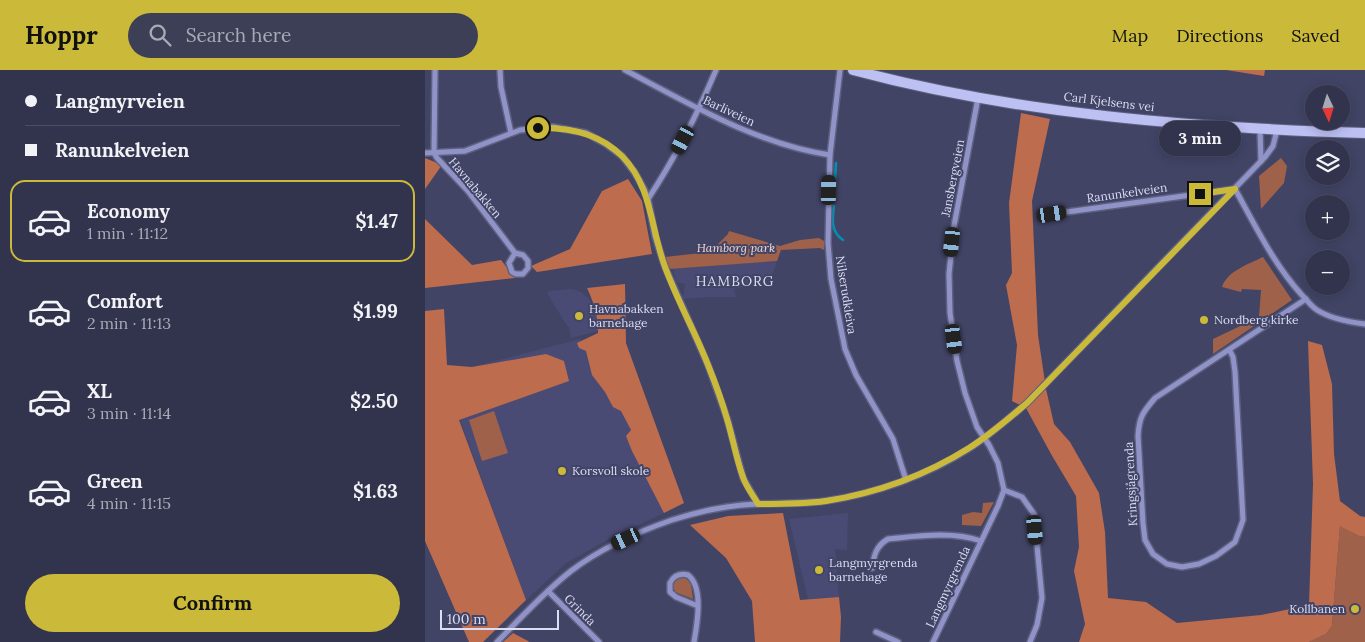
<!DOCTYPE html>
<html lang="en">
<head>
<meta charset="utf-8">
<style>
	body { margin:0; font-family:Lora,serif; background:#3d3f56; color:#f1f3f6; height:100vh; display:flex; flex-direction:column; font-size:19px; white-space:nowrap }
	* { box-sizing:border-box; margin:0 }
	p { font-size:16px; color:#a8aab5 }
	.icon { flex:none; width:28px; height:28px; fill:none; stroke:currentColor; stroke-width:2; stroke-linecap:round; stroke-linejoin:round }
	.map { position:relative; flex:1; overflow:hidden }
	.panel { display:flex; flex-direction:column; background:#32334c; width:425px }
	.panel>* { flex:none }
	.hud { display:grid; align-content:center; height:110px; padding:0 25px; background:#32334c }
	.needle { width:32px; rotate:176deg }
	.tools { position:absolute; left:880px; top:15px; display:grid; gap:10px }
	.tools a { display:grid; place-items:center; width:45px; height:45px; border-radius:50%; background:#32334c; box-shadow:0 2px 12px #0003,0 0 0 1px #4d4e64; font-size:25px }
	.scale { position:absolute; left:15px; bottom:12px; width:119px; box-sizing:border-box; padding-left:5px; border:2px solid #dbddf3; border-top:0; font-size:14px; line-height:18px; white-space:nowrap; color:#dbddf3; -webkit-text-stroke:4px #424466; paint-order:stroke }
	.end { position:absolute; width:22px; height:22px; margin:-11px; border:6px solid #cbba39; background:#111; box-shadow:0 0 0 2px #111 }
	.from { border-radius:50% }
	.bubble { position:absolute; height:35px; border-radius:18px; background:#32334c; box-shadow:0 2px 12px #0003,0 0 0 1px #4d4e64; font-size:16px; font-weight:800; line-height:35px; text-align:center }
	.car { position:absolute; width:15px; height:30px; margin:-15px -8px; border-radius:6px; box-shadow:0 0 4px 1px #0007; background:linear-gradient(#222 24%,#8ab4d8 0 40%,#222 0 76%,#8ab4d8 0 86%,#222 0) }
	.hud b { display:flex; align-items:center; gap:18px; height:48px; font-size:19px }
	.hud b+b { border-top:1px solid #4d4e64 }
	.hud i { width:12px; height:12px; background:#f1f3f6 }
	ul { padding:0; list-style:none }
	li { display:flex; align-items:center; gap:15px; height:82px; margin:0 10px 8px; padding:0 15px; border:2px solid transparent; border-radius:15px }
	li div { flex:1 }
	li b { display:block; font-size:19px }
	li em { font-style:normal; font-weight:800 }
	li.selected { border-color:#cbba39 }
	li>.icon { width:45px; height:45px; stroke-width:1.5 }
	.action { display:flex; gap:10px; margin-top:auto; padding:10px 25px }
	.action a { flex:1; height:58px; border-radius:30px; background:#cbba39; color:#111; font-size:20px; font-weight:800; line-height:58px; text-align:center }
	header { display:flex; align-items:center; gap:30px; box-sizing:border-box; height:70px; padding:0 25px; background:#cbba39; color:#111 }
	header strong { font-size:24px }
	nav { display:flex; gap:28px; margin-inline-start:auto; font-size:18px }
	.search { width:350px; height:45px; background:#3d3f56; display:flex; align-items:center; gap:12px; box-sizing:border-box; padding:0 18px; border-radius:28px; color:#a8aab5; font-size:19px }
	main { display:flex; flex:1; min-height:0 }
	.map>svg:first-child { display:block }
	.built { fill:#4a4b74 }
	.green { fill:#9f614a }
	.forest { fill:#bd6c4d }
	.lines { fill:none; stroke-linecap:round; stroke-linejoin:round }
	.stream { stroke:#0091b2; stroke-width:2.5 }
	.street-casing { stroke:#5e607f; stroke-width:8 }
	.secondary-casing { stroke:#5e607f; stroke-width:12 }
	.street { stroke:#9093c8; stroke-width:5 }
	.secondary { stroke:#bdc0f3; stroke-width:10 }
	.route { stroke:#cbba39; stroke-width:6 }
	.poi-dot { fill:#cbba39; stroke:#424466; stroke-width:2 }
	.labels { text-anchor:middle; stroke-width:4; stroke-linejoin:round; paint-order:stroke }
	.street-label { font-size:12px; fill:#dbddf3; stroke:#424466 }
	.park-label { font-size:12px; font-style:italic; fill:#efd8cf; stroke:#424466 }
	.poi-label { font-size:12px; fill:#dbddf3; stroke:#424466; text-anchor:start }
	.neighbourhood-label { font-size:14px; letter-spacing:1px; fill:#dbddf3; stroke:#424466 }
</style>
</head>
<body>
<header>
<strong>Hoppr</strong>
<div class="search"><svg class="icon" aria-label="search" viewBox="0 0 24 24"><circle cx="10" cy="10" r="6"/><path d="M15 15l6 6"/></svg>Search here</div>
<nav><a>Map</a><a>Directions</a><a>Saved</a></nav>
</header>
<main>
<section class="panel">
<div class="hud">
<b><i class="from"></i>Langmyrveien</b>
<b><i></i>Ranunkelveien</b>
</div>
<ul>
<li class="selected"><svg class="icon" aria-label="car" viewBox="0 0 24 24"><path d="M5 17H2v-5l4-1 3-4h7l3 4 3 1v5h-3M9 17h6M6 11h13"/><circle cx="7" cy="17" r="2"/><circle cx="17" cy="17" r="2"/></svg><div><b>Economy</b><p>1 min · 11:12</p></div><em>$1.47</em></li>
<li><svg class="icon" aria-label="car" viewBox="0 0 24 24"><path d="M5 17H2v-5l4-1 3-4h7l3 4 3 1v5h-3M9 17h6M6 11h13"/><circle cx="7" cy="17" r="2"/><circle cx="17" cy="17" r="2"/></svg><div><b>Comfort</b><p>2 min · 11:13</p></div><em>$1.99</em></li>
<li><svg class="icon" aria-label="car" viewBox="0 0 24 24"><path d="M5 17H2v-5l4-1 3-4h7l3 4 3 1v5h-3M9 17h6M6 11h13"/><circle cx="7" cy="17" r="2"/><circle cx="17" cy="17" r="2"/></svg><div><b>XL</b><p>3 min · 11:14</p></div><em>$2.50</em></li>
<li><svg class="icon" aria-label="car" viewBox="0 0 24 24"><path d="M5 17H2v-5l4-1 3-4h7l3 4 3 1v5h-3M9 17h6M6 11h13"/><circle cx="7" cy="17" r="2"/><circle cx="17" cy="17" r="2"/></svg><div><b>Green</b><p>4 min · 11:15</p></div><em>$1.63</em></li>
</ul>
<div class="action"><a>Confirm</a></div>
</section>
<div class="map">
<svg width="940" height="572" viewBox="0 0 940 572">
	<rect width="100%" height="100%" fill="#424466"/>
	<g class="built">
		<path d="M352,191L346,209L309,219L311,227H281L258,229L260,214L252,212L247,198Z"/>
		<path d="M146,219L156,222L164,229L170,239L173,261L146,268L144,257H143L122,223L124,221Z"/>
		<path d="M155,269L174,281L198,337L211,377L239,443L191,465L141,493L101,530L29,334L47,297Z"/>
		<path d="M423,443L422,480L410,479L414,527L383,529L364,449Z"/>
	</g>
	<g class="green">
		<path d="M856,88L862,96L859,113L836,139L834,106Z"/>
		<path d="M304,161L355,176L375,170L394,168L399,171V180L395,178L356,180L352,191L244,199L240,187L285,182L303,164Z"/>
		<path d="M838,187L867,230L788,284V269L834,247L836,220L817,219L816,222L797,217C802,201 824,194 838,187Z"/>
		<path d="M69,341L83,383L57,391L44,350Z"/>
		<path d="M569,432L556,456L537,455V445L548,442L557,443L558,433Z"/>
		<path d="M915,455L934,466L940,467V572H884L901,564L907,556Z"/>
		<path d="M257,507L261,508L266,514L268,529L250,522C247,515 249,509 257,507Z"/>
	</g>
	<g class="forest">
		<path d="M801,0H840L839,6Z"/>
		<path d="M596,43L625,49L607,131L613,265L621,319L629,354L645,372L674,423L680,462L683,528L721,532L752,553L836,545L884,535L888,414L883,271L897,275L907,314L909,384L915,431L935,446L940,447V467L934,466L915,456L907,556L901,564L884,572H654L660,554L649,501L654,477L651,426L626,384L601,338L587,331L592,275L581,215L587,203L584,133Z"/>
		<path d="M0,88L17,95L0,119Z"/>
		<path d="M203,109L217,131L227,184L112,202L106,196L145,179L177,121Z"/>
		<path d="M0,149L47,195L76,190L90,208L0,218Z"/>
		<path d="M200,214L201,273L259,433L239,443L207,381L201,366L206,360L196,341L188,337L180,322L167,305L161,281L154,278L152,273L173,263C173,246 169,233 162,218Z"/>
		<path d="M19,239L22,295L47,297L121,284L139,291L144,311L34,350L101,530L58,572H44L0,471V241Z"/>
		<path d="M358,443L375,530L414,527L416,547L415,572H330L327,531L301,488L265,455L303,446Z"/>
		<path d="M88,563L103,571L104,572H78Z"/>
	</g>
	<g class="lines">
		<g class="stream">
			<path d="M409,128L411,93"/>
			<path d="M409,136C407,150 406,162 418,170"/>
		</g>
		<defs>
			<g id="street">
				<path d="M10,0L9,83L12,88L43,121L90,183L84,193L87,202L91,204H98L103,198V191L98,185L90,183"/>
				<path d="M75,0L76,17L86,63"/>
				<path d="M200,0C265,34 331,74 405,85"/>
				<path d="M415,0L405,85L403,173L406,209L420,279L431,305L468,369L481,410"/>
				<path d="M835,59L836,91"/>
				<path d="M0,83L40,81L95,60L128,57L161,63L181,74L197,86L210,103L219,119L223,129L230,166L240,197L283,295L302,348L318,408L333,434"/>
				<path d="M223,129C250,88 272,45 291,0"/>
				<path d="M627,144L810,119C830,155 848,193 876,224C881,229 886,236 892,240C906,249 924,252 940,254"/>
				<path d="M805,281L808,287L810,302L818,450L810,472L791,486L774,494L757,497L742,494L728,484L720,470L718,453L713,366C714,347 718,342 730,328L881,229"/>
				<path d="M579,420L597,427L609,444L617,528L612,555L605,572"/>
				<path d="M447,498C449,485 451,476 463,469C494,466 527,461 556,471"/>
				<path d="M123,521L174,572"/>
				<path d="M451,562L473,572"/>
				<path d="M72,572C96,548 119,522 146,501C175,479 212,462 247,450C272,442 305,435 332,434C355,433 378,434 400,431C450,424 503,405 545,378C565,365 583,349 602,333L840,87L848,76L852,60"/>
				<path d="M269,572C272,555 279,517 263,505C255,503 249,505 245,513V522L251,527L273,536"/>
				<path d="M508,572L573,436L579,420L573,393L564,375L552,357L540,323L532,291L525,243L524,204L529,156L553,28"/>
			</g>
			<path id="secondary" d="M428,0C592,44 770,58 940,63"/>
		</defs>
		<use href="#street" class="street-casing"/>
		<use href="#secondary" class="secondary-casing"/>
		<use href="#street" class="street"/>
		<use href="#secondary" class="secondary"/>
	</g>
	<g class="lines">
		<path class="route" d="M113,58C144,57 174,63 197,86C226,115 226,157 239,194C251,229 270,261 283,295C290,312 297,331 302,349C308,368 311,389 318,407C321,417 328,425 333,434C355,434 379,434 401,431C452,423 501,405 544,378C565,365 583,349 602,333L810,119L775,124"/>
	</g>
	<g class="poi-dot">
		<circle cx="154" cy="246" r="5"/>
		<circle cx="779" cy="250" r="5"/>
		<circle cx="137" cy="401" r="5"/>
		<circle cx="394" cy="500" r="5"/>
		<circle cx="930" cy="539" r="5"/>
	</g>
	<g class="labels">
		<g class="street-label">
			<text transform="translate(684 32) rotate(7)" y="4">Carl Kjelsens vei</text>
			<text transform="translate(304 41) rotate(25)" y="4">Barliveien</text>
			<text transform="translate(528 108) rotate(-79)" y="4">Jansbergveien</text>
			<text transform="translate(50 118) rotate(50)" y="4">Havnabakken</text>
			<text transform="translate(702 123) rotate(-8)" y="4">Ranunkelveien</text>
			<text transform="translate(421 225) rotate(81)" y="4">Nilserudkleiva</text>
			<text transform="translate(706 414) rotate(-93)" y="4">Kringsjågrenda</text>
			<text transform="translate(523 517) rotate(-65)" y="4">Langmyrgrenda</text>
			<text transform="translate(155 540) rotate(45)" y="4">Grinda</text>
		</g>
		<g class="park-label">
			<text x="311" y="182">Hamborg park</text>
		</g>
		<g class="poi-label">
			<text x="164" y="243">Havnabakken<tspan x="164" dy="14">barnehage</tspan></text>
			<text x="789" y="254">Nordberg kirke</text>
			<text x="147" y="405">Korsvoll skole</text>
			<text x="404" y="497">Langmyrgrenda<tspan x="404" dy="14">barnehage</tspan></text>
			<text x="920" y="543" text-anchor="end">Kollbanen</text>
		</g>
		<g class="neighbourhood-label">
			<text x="310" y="216">HAMBORG</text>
		</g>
	</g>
</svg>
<div class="tools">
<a><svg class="needle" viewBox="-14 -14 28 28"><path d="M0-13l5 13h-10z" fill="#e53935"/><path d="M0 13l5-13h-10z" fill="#a8aab5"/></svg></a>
<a><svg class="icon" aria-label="layers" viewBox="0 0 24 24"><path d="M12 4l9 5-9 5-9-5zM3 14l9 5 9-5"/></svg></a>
<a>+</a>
<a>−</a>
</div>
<div class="scale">100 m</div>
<i class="end from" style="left:113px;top:58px"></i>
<i class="end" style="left:775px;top:124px"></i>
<div class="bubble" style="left:734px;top:51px;width:82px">3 min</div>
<i class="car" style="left:258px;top:70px;rotate:208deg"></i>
<i class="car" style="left:404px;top:120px;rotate:1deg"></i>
<i class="car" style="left:627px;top:144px;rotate:81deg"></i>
<i class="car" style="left:527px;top:172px;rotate:186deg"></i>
<i class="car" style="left:529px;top:269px;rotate:173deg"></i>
<i class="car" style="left:610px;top:460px;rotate:175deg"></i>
<i class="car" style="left:201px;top:469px;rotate:245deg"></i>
</div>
</main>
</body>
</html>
